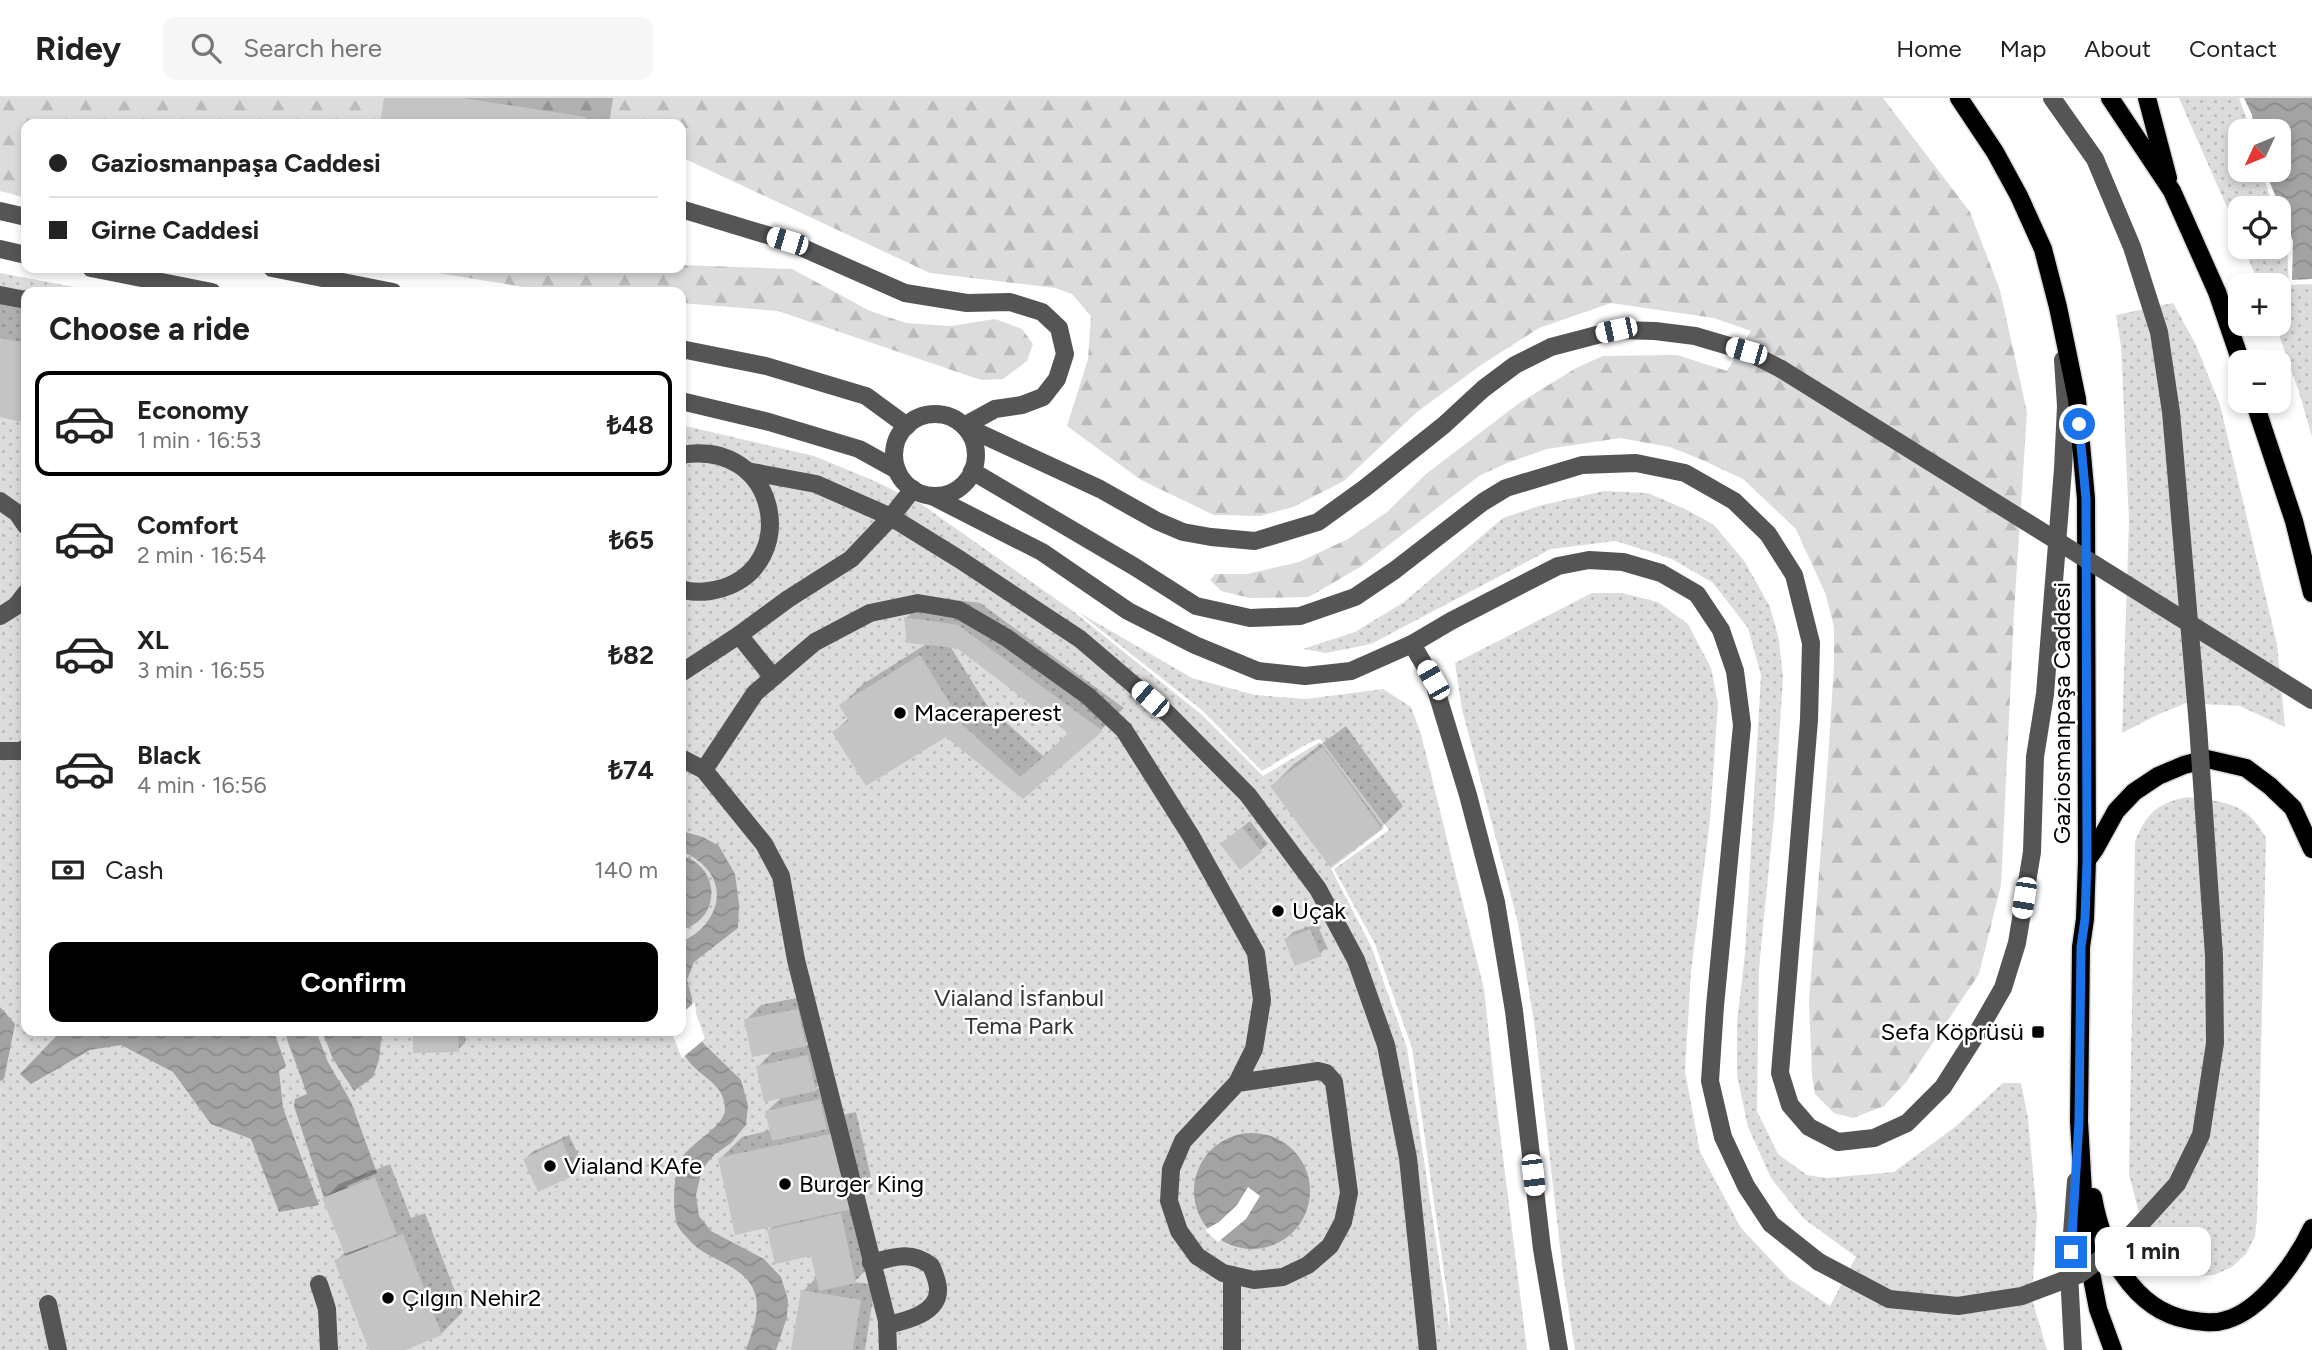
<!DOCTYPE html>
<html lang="en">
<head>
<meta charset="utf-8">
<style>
	body { margin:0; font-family:Figtree,sans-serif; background:#f6f6f6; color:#222; height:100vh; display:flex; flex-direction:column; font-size:26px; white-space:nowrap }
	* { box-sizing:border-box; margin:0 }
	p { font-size:23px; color:#767676 }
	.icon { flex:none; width:38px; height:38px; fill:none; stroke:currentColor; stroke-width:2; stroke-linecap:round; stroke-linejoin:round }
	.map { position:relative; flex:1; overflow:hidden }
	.sheet { position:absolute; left:21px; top:189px; width:665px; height:749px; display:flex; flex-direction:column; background:#fff; border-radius:14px; box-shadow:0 4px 10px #0003 }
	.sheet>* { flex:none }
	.hud { position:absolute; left:21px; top:21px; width:665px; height:154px; border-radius:14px; box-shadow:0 4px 10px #0003; display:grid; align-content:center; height:154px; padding:0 28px; background:#fff }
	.needle { width:46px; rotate:226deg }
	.tools { position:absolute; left:2228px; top:21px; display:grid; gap:14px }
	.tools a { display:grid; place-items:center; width:63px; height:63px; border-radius:14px; background:#fff; box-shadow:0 4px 10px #0003; font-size:35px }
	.end { position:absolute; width:32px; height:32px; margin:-16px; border:9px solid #1a73e8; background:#fff; box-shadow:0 0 0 4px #fff }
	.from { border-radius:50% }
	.bubble { position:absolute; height:49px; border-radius:14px; background:#fff; box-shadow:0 4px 10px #0003; font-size:23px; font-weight:700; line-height:49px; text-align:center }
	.car { position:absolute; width:21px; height:42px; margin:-21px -10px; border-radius:9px; box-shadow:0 0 5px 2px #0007; background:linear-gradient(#fff 24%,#345 0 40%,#fff 0 76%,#345 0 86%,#fff 0) }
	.hud b { display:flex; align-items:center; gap:24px; height:66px; font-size:26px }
	.hud b+b { border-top:2px solid #e0e0e0 }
	.hud i { width:18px; height:18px; background:#222 }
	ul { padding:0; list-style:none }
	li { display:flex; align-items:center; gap:21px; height:105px; margin:0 14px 10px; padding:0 14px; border:4px solid transparent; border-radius:14px }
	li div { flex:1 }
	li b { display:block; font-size:26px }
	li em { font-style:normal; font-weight:700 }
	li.current { border-color:#000 }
	li>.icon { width:63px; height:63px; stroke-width:1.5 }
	h2 { padding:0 28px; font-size:32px; line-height:84px }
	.pay { display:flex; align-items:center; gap:18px; height:77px; padding:0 28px; font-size:26px }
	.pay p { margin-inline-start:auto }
	.primary-button { display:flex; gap:14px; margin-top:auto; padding:14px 28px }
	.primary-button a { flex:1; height:80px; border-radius:14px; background:#000; color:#fff; font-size:28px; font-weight:700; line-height:80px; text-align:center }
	header { display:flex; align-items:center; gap:42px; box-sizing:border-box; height:98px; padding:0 35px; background:#fff; border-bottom:2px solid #e0e0e0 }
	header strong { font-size:33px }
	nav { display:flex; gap:38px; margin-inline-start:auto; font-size:24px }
	.search { width:490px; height:63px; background:#f6f6f6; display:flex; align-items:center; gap:18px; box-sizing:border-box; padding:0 24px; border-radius:14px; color:#767676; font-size:26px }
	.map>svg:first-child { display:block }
	.grass { fill:url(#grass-dots) }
	.forest { fill:url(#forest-firs) }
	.water { fill:url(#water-waves) }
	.pier { fill:#fff }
	.shadow { fill:#0003; fill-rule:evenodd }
	.building { fill:#c4c4c4 }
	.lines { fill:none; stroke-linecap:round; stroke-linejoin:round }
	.major-casing { stroke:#dbdbdb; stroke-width:21 }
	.minor { stroke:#555; stroke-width:18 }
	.major { stroke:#000; stroke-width:18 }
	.minor-bridge { stroke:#555; stroke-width:18 }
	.route { stroke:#1a73e8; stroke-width:9 }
	.poi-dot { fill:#000; stroke:#fff; stroke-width:2.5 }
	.labels { text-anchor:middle; stroke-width:5; stroke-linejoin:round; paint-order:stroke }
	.poi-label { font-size:24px; fill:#000; stroke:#fff; text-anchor:start }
	.street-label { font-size:24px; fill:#000; stroke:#fff }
	.park-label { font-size:24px; fill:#333; stroke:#fff }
</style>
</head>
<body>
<header>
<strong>Ridey</strong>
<div class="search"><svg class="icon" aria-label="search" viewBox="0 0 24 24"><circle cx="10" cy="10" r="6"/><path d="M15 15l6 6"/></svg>Search here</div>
<nav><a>Home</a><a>Map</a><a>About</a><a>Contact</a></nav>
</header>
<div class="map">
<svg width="2312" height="1252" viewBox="0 0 2312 1252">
	<defs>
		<pattern id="grass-dots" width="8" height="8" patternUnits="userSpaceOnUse" patternTransform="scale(1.75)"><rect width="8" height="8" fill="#dcdcdc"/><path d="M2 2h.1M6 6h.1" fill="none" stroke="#bbb" stroke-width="1.8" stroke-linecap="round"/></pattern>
		<pattern id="forest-firs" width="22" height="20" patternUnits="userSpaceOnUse" patternTransform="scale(1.75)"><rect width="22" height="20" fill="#dcdcdc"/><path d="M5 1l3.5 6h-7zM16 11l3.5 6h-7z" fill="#bbb"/></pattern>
		<pattern id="water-waves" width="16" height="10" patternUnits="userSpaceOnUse" patternTransform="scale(1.75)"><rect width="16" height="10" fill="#a3a3a3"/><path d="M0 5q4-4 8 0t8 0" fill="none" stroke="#8b8b8b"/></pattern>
	</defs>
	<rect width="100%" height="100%" fill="#fff"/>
	<g class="grass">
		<path d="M2179,0H2239L2251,33H2240V72H2261L2274,110H2240V139Z"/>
		<path d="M2279,122L2287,146L2289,187L2312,186V339L2299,294L2275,226H2278V187H2259L2244,149H2278Z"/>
		<path d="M0,175L101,194H26V933H681V327L814,358L877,384L921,406L1073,513L1202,617L1263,678L1320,644L1384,730L1331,771L1371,848L1407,950L1450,1235L1449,1209L1412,950L1375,846L1334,771L1389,732L1320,641L1307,646L1262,673L1202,612L1078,514L1192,580L1255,597L1306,601L1383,591L1411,609L1421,636L1484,891L1496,1002L1527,1252H0Z"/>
		<path d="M2173,205L2196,247L2220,307L2277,546L2285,629L2240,608L2186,605L2157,617L2122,635L2129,423L2121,248L2116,217Z"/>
		<path d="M1604,393L1648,395L1687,412L1714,427L1745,464L1770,509L1779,542L1783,580L1774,719L1759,870L1757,1013L1778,1056L1807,1077L1827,1080L1894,1074L1955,1029L2003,985H2021L2028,1020L2037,1118L2032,1201L2047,1252H1575L1563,1175L1535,930L1518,825L1462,611L1455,565L1592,495H1622L1658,504L1688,526L1711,570L1718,605L1710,722L1691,874L1685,973L1700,1054L1741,1130L1789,1181L1830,1208L1856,1159L1803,1120L1771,1080L1748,1029L1737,977V925L1745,855L1761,577L1748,530L1713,485L1672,461L1616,443L1551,451L1371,546L1326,555L1303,551L1355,534L1404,504L1503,420L1542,407Z"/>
		<path d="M2187,699C2226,704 2246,704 2266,740L2257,1120L2255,1138L2246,1156L2232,1169L2214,1177L2194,1178L2175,1174L2159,1163L2147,1147L2129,1076L2135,744C2146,716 2157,705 2187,699Z"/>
	</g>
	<g class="forest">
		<path d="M0,0H1883L1970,114L2000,192L2027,314L2014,515L2001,787L1979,876L1907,983L1884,1008L1853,1020L1834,1015L1815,996L1812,978L1809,902L1828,662L1834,567V529L1826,497L1796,431L1743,381L1700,361L1670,349L1620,340L1547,351L1507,365L1479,378L1360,469L1309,499L1250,500L1221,493L1210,482L1215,476H1247L1299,464L1348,441L1387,414L1426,376L1518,306L1576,270L1603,258L1677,257L1727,273L1751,233L1714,220L1611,205L1539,230L1481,267L1417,314L1344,383L1293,409L1260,418L1214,417L1141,382L1067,328L1088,261L1091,218L1072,196L1055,190L930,175L683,60L681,63V26H26V100L0,93Z"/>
		<path d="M681,167L792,171L870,213L906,225L951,228L995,221L1022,231L1033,246L1027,263L1003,281L981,282L778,213L681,205V194H554L408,170H681Z"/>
	</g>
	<g class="water">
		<path d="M2244,0H2312V181L2292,182L2293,143L2265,72H2278V33H2255L2252,17Z"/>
		<path d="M681,733L703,739L719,748L735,776L739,806L738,830L694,864L687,882L692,900V916L703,945L741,982L748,1007L746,1027L731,1045L715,1056L702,1071L696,1097L699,1118L711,1133L764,1161L781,1179L788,1202L787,1219L776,1252H746C759,1215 768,1188 726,1166C713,1159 700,1154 690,1143C686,1138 679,1132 677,1126C672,1110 673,1073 683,1058C693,1044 724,1028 725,1012C726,984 696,978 685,958C677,944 681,866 681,845C688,840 698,835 703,829C730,798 715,767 681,753Z"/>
		<path d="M681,757C721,769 722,821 681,832Z"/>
		<path d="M0,909L15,926L4,981L0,983Z"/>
		<path d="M61,933H274L286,968L279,973L283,1010L319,1107L279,1114L251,1041L211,1026L173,974L121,947L90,952L31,986L20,976Z"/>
		<path d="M284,933H316L328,964L351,1004L377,1075L347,1088L404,1252H380L323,1097L294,1008L295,1001L307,996Z"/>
		<path d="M322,933H382L379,962L373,979L354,993L333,961Z"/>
		<circle cx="1252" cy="1093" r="58"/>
	</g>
	<g class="pier">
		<path d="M695,904L696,915L705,941L682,960L671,933H681V916Z"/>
		<path d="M1248,1089L1260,1098L1246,1121L1218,1144L1205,1132L1219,1124L1237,1107Z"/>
	</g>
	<g class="shadow">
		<path d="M386,0H613L609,26H382Z"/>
		<path d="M0,206L26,211V317L21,322L0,317Z"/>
		<path d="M928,498L980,505L1124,610L1102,631L1023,699L946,637L834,634L849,620L841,608L863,586L928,545L906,520ZM950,548L958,549L1071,635L1043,658L986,606Z"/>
		<path d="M1346,628L1403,708L1381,730L1330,767L1272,688L1294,666Z"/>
		<path d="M1250,723L1268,746L1241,769L1229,740Z"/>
		<path d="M1317,826L1327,849L1320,856L1286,841L1293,834Z"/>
		<path d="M812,897L820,932L804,947L823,943L830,977L815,991L835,987L841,1017L856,1014L873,1088L856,1105L870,1168L854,1184L875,1187L865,1252H793L803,1193L818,1178L813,1156L769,1132L775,1126L720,1061L742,1039L771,1032L767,1013L782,999L758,969L774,952L746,922L761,907Z"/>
		<path d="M414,933H465V945L458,952L415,953Z"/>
		<path d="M569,1037L583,1067L576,1074L525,1061L532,1054Z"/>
		<path d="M390,1066L411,1120L425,1115L463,1214L441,1236L400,1252H371L336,1163L346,1153L324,1101L339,1086Z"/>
	</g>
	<g class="building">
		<path d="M384,0H463L586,19L585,26H380Z"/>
		<path d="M0,240L26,245V301L22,324L0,319Z"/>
		<path d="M904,519L958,527L1103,633L1023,701L946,639L866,688L832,634L849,623L839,607L920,557L964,628L1020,679L1049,654L1068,635L957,550L907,545Z"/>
		<path d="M1323,649L1382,731L1330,769L1270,688Z"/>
		<path d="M1242,729L1262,754L1240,772L1220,746Z"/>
		<path d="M1310,831L1321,858L1295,868L1284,841Z"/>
		<path d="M798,911L806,948L752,959L744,921Z"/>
		<path d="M413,933H458L459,954L413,955Z"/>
		<path d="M808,957L816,993L764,1004L756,968Z"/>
		<path d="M820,1001L827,1031L772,1043L765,1013Z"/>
		<path d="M834,1035L852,1111L735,1137L718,1060Z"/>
		<path d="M562,1043L577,1076L538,1094L523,1061Z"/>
		<path d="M375,1079L397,1136L345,1156L322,1100Z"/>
		<path d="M841,1115L856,1185L819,1193L811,1158L775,1166L767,1132Z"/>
		<path d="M403,1136L442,1237L405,1252H369L334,1162Z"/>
		<path d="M801,1192L861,1202L853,1252H791Z"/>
	</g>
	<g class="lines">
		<defs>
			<g id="major">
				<path d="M1959,0L1995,54L2019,98L2043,151L2058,209L2077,301L2086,401L2087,762L2085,821L2081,849L2079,1023L2086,1149L2098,1211L2113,1252"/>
				<path d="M2110,0L2172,93L2217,194L2241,264"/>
				<path d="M2147,0L2168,80"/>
				<path d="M2254,303L2294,423L2312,495"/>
				<path d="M2087,762L2095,751L2116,713L2134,694L2158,678L2184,667L2207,661L2246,670L2270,688L2293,710L2312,751"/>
				<path d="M2093,1099C2102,1151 2132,1212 2189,1222C2202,1224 2214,1226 2226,1222C2262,1212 2297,1162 2312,1130"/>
			</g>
		</defs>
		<use href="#major" class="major-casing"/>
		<g class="minor">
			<path d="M681,111L787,143L905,195L967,205L1010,204L1042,214L1059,230L1065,256L1057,281L1043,299L1022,307L995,311L964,328"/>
			<path d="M0,113L26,119"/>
			<path d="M0,151L26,157"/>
			<path d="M91,170L212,194"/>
			<path d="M272,170L393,194"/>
			<path d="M0,197L26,202"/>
			<path d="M681,251L766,268L866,298L907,328"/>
			<path d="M681,303L769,324L859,351L897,372"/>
			<circle cx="935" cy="357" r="41"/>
			<path d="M964,328L1100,391L1157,423L1183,434L1211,439L1255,443L1318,424L1365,390L1444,327L1483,291L1515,267L1551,249L1616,232L1655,233L1695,238L1746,253L1781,271"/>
			<path d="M681,357C778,340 801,465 723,490C709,494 695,496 681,491"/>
			<path d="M747,373L816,386L891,419L959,461L1080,541L1168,616L1248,697L1318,791L1356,862L1386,947L1408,1060L1428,1252"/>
			<path d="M972,373L1135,469L1196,508L1250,520L1300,518L1355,499L1395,472L1483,404L1506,390L1582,367L1636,365L1685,375L1734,403L1768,436L1794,477L1811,545L1809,622L1780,975L1790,1007L1809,1029L1838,1044L1874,1040L1907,1025L1943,989L1976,937L2003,890L2017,845L2032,754L2035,659L2045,596L2063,371L2066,308L2063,262"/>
			<path d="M932,398L1042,454L1128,513L1195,547L1258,573L1305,578L1351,573L1412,546L1451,523L1558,468L1589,462L1623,464L1661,475L1697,496L1721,532L1735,573L1742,627L1715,908L1710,983L1723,1039L1746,1088L1771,1126L1819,1164"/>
			<path d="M0,403L17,415L26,428"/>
			<path d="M0,518L16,508L26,495"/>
			<path d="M739,537L772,578"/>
			<path d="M1412,546L1433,582L1468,697L1496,804L1514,913L1542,1151L1559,1252"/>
			<path d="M681,575L739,537L788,501L851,461L891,419L913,391"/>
			<path d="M0,653H20L26,650"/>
			<path d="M681,660L704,672L764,746L781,778L796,862L887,1223L888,1252"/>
			<path d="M704,672L755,595L815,544L870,515L918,505L959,512L1007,540L1088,598L1124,632L1191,738L1256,855L1262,902L1254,951L1237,985L1183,1043L1171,1071L1169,1103L1179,1133L1197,1158L1223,1175L1254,1182L1283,1179L1308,1167L1330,1148L1343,1124L1349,1095L1334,984L1326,975L1318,973L1237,985"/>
			<path d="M871,1165C893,1159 912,1152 931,1168C934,1174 937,1182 938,1190C940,1215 906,1223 887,1227"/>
			<path d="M1232,1177V1252"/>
			<path d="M319,1186L327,1211L329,1252"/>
			<path d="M48,1206L58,1252"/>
			<path d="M2073,1252L2069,1175L2076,1083"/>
		</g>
		<use href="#major" class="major"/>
		<g class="minor-bridge">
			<path d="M1781,271L2312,602"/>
			<path d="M1819,1164L1889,1201L1958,1208L2022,1198L2080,1176L2126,1142L2177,1086L2201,1037L2215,945L2214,858L2198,628L2171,314L2159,234L2132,149L2095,61L2052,0"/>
		</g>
	</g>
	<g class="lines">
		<path class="route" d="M2071,1154L2079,1023L2081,849L2085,821L2087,762L2086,401L2079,326"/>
	</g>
	<g class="poi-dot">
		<circle cx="900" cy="615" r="7"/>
		<circle cx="1278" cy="813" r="7"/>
		<rect x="2031" y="927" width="14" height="14" rx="3.5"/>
		<circle cx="550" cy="1068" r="7"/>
		<circle cx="785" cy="1086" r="7"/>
		<circle cx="388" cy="1200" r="7"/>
	</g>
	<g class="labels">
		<g class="poi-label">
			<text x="914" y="623">Maceraperest</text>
			<text x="1292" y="821">Uçak</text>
			<text x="2024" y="942" text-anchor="end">Sefa Köprüsü</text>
			<text x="564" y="1076">Vialand KAfe</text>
			<text x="799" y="1094">Burger King</text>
			<text x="402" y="1208">Çılgın Nehir2</text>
		</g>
		<g class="street-label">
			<text transform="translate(2062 615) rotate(-90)" y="8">Gaziosmanpaşa Caddesi</text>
		</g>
		<g class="park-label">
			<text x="1019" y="908">Vialand İsfanbul<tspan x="1019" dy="28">Tema Park</tspan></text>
		</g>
	</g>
</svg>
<div class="tools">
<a><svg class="needle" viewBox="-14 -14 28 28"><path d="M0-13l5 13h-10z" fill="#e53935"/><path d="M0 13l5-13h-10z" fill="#767676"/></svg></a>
<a><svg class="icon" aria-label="locate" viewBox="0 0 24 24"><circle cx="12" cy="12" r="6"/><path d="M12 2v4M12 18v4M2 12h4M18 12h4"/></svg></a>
<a>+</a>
<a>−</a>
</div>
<i class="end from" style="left:2079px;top:326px"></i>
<i class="end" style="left:2071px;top:1154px"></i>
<div class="bubble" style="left:2095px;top:1129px;width:116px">1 min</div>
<i class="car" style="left:787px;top:143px;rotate:287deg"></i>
<i class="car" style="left:1616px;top:232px;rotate:258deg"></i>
<i class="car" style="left:1746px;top:253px;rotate:286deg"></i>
<i class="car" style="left:1433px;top:582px;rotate:330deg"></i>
<i class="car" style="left:1150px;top:601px;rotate:311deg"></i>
<i class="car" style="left:2024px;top:800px;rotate:189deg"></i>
<i class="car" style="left:1533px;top:1077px;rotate:173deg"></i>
<div class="hud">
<b><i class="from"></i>Gaziosmanpaşa Caddesi</b>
<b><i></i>Girne Caddesi</b>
</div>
<section class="sheet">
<h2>Choose a ride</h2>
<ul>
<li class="current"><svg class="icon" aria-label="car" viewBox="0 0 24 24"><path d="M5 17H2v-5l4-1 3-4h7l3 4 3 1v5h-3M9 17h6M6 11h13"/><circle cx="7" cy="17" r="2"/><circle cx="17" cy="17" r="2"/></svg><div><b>Economy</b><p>1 min · 16:53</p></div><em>₺48</em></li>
<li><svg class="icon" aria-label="car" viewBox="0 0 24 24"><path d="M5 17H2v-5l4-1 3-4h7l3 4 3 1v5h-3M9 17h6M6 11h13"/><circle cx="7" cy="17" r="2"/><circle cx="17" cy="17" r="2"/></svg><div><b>Comfort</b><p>2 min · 16:54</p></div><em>₺65</em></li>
<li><svg class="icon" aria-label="car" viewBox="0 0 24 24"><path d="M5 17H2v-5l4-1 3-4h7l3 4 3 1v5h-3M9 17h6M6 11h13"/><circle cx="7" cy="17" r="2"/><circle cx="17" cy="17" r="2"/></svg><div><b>XL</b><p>3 min · 16:55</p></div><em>₺82</em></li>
<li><svg class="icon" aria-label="car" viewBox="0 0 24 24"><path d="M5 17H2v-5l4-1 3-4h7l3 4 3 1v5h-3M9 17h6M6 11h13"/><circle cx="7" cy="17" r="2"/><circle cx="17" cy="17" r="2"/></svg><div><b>Black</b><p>4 min · 16:56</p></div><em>₺74</em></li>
</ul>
<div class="pay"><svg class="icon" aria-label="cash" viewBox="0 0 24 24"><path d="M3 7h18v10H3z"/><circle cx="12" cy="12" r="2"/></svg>Cash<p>140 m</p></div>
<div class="primary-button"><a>Confirm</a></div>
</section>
</div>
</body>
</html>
